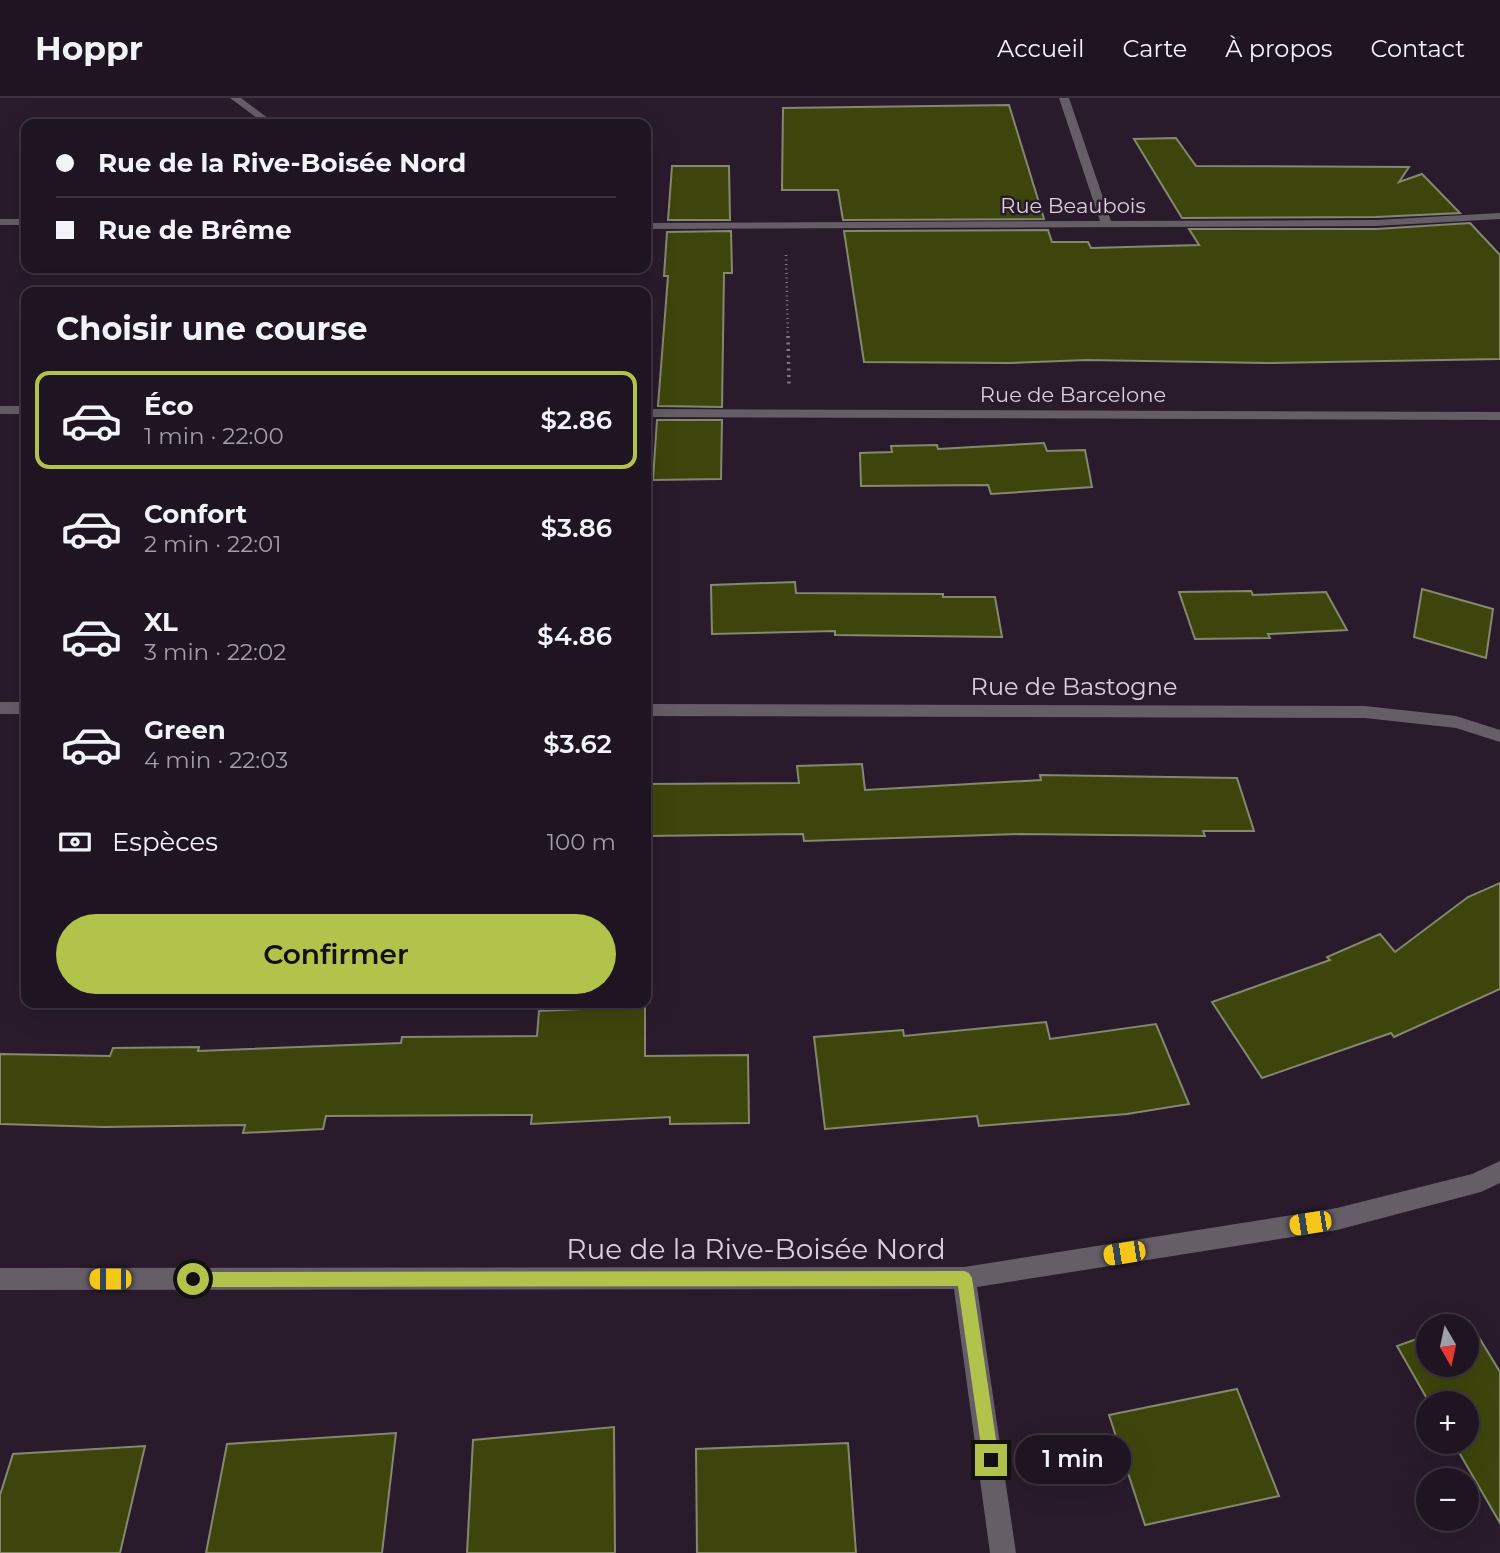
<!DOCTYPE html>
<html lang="fr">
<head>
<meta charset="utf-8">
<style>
	body { margin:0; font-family:Montserrat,sans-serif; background:#2c212e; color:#f1f3f6; height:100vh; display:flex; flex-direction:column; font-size:26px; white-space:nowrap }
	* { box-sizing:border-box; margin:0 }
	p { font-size:23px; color:#a19ea5 }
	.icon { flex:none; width:38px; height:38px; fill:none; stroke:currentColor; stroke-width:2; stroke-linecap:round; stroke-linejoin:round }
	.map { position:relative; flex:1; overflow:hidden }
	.details { position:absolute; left:21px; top:189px; width:630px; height:721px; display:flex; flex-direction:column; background:#1f1421; border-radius:14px; box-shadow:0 7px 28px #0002,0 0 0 2px #3c333f }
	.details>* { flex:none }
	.top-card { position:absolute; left:21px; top:21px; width:630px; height:154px; border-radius:14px; box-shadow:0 7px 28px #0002,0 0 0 2px #3c333f; display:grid; align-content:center; height:154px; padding:0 35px; background:#1f1421 }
	.needle { width:46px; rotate:171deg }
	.tools { position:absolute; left:1416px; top:1216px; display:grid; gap:14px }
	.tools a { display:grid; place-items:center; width:63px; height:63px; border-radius:50%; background:#1f1421; box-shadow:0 7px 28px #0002,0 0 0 2px #3c333f; font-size:35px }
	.end { position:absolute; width:32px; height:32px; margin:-16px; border:9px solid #b2c34c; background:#111; box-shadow:0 0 0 4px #111 }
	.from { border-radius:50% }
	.bubble { position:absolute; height:49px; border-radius:24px; background:#1f1421; box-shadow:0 7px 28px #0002,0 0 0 2px #3c333f; font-size:23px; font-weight:600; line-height:49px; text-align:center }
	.car { position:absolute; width:21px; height:42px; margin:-21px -10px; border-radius:9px; box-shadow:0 0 5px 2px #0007; background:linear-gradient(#f5c518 24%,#345 0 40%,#f5c518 0 76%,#345 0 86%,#f5c518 0) }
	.top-card b { display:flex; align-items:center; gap:24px; height:66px; font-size:26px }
	.top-card b+b { border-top:2px solid #3c333f }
	.top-card i { width:18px; height:18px; background:#f1f3f6 }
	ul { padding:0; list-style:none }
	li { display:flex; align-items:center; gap:21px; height:98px; margin:0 14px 10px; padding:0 21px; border:4px solid transparent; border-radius:14px }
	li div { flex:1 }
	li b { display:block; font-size:26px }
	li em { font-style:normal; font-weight:600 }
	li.on { border-color:#b2c34c }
	li>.icon { width:63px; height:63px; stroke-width:1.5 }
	h2 { padding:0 35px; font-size:32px; line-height:84px }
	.pay { display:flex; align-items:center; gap:18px; height:77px; padding:0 35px; font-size:26px }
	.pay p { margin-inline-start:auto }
	.action { display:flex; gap:14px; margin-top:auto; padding:14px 35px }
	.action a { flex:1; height:80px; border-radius:42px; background:#b2c34c; color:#111; font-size:28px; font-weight:600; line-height:80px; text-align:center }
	header { display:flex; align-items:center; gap:42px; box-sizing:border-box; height:98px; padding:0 35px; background:#1f1421; border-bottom:2px solid #3c333f }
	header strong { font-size:33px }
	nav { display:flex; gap:38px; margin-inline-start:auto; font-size:24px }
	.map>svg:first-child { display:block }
	.building { fill:#3e450c; stroke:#848870; stroke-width:2 }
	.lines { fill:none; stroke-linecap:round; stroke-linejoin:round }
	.path-far1 { stroke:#847886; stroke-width:2.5; stroke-dasharray:1 3.5; stroke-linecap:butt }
	.path { stroke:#847886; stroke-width:3.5; stroke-dasharray:2 4.5; stroke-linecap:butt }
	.minor { fill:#655e66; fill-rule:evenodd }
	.route { fill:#b2c34c }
	.labels { text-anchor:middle; stroke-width:5; stroke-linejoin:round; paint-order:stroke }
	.far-street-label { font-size:21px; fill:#d9cfdb; stroke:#291b2c }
	.street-label { font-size:24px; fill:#d9cfdb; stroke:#291b2c }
	.near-street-label { font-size:28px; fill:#d9cfdb; stroke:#291b2c }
</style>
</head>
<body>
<header>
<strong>Hoppr</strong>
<nav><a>Accueil</a><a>Carte</a><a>À propos</a><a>Contact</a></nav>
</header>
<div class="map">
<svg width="1500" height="1455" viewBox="0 0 1500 1455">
	<rect width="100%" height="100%" fill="#291b2c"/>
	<g class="building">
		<path d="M1009,7L1044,121L843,122L838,92H782L783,10Z"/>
		<path d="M1176,40L1196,68L1409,69L1399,84L1422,76L1460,115L1376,119L1182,120L1134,41Z"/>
		<path d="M672,68H729L730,122H668Z"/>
		<path d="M1470,125L1500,157V261L1267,265L1086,262L1010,265L864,264L844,133L1048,132L1052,144H1088L1091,150L1199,147L1189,131H1376Z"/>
		<path d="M731,133L732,175H724L722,309L658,308L668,178H664L667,134Z"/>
		<path d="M657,322H722L721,381L653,382Z"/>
		<path d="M1044,345L1047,353L1085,352L1092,389L991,396L988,387L861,388L860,355L892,354L891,348L937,347L938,351Z"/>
		<path d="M795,484L796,495L943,496V499H995L1002,539L835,537V533L712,536L711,487Z"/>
		<path d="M1422,491L1493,511L1486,560L1414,539Z"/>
		<path d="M1251,493L1253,497L1326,494L1347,532L1268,536L1270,540L1195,541L1179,494Z"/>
		<path d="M862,666L865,692L1041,682L1040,677L1237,680L1254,733H1203L1205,738L1020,736L804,743L803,736L646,738V686L799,685L797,668Z"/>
		<path d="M1500,785V891L1394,939L1391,935L1262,980L1212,904L1330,862L1327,859L1380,836L1395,854L1468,799Z"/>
		<path d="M645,908V958L748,957L749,1025L670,1026V1019L531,1026L532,1017L326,1018L323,1031L243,1035L245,1027L104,1029L0,1026V956L110,958L113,950L199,949L198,953L401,945L402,939L537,938L539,913Z"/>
		<path d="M1046,924L1050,941L1156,926L1189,1006L1127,1016L979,1028L977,1018L825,1031L814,939L903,932L904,938Z"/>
		<path d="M1469,1223L1500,1274V1425L1453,1344H1466V1306H1430L1397,1248L1428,1237V1267H1466V1228H1453Z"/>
		<path d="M1237,1291L1279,1398L1145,1427L1109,1317Z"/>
		<path d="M614,1329L615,1455H467L473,1342Z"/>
		<path d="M396,1335L382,1455H206L227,1346Z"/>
		<path d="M848,1345L856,1455H697L696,1351Z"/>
		<path d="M145,1348L120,1455H0V1397L13,1356Z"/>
	</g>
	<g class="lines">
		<path class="path-far1" d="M786,157L788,240"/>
		<path class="path" d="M788,238L789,288"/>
		<g class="minor">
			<path d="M230,0H241L276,26H265Z"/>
			<path d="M1059,0H1069L1111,123L1376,122L1500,115V121L1376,128L646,131V125L1100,123Z"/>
			<rect x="0" y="121" width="26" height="6"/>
			<rect x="0" y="308" width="26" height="8"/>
			<path d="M646,311L1500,314V322L646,319Z"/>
			<rect x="0" y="604" width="26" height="12"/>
			<path d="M646,606L1365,608L1456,618L1500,632V644L1456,630L1365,620L646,618Z"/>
			<path d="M1500,1063V1085L1481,1094L1337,1132L977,1189L1016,1455H990L954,1191L0,1192V1170L964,1169L1337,1110L1472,1076Z"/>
		</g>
	</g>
	<path class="route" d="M964,1173L969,1175L972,1180L999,1362L996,1368L991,1370L985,1368L983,1362L958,1188L193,1189L188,1186L186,1181L188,1176L193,1174Z"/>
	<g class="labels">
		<g class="far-street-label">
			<text x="1073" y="115">Rue Beaubois</text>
			<text x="1073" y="304">Rue de Barcelone</text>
		</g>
		<g class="street-label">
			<text x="1074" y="597">Rue de Bastogne</text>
		</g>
		<g class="near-street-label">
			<text x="756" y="1161">Rue de la Rive-Boisée Nord</text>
		</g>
	</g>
</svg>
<div class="tools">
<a><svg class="needle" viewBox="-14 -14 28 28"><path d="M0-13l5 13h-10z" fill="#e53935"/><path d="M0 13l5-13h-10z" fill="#a19ea5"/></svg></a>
<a>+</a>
<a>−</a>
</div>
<i class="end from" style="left:193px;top:1181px"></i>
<i class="end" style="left:991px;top:1362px"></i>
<div class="bubble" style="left:1015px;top:1337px;width:116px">1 min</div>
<i class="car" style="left:1310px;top:1125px;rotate:261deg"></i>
<i class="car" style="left:1124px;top:1155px;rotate:261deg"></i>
<i class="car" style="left:110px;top:1181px;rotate:270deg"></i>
<div class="top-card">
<b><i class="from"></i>Rue de la Rive-Boisée Nord</b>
<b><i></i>Rue de Brême</b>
</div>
<section class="details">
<h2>Choisir une course</h2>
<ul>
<li class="on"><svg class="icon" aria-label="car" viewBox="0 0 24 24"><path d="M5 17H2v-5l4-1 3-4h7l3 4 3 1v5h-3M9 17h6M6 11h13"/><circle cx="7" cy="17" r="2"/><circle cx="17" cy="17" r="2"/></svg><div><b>Éco</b><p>1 min · 22:00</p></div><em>$2.86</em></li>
<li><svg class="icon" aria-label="car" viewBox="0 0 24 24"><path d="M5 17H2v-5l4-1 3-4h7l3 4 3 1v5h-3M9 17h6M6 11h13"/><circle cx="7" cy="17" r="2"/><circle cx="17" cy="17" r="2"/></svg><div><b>Confort</b><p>2 min · 22:01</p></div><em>$3.86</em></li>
<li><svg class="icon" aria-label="car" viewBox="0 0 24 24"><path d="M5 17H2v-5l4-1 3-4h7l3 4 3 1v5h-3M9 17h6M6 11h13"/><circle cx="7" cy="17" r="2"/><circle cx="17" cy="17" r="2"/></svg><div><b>XL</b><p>3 min · 22:02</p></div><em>$4.86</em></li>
<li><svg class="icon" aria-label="car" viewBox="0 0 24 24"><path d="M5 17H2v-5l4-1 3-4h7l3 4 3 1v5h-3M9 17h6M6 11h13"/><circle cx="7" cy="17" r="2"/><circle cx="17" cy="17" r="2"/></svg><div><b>Green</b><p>4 min · 22:03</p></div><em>$3.62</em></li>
</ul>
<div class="pay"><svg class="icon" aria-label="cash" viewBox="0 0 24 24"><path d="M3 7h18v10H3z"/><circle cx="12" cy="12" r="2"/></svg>Espèces<p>100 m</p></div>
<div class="action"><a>Confirmer</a></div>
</section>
</div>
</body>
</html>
